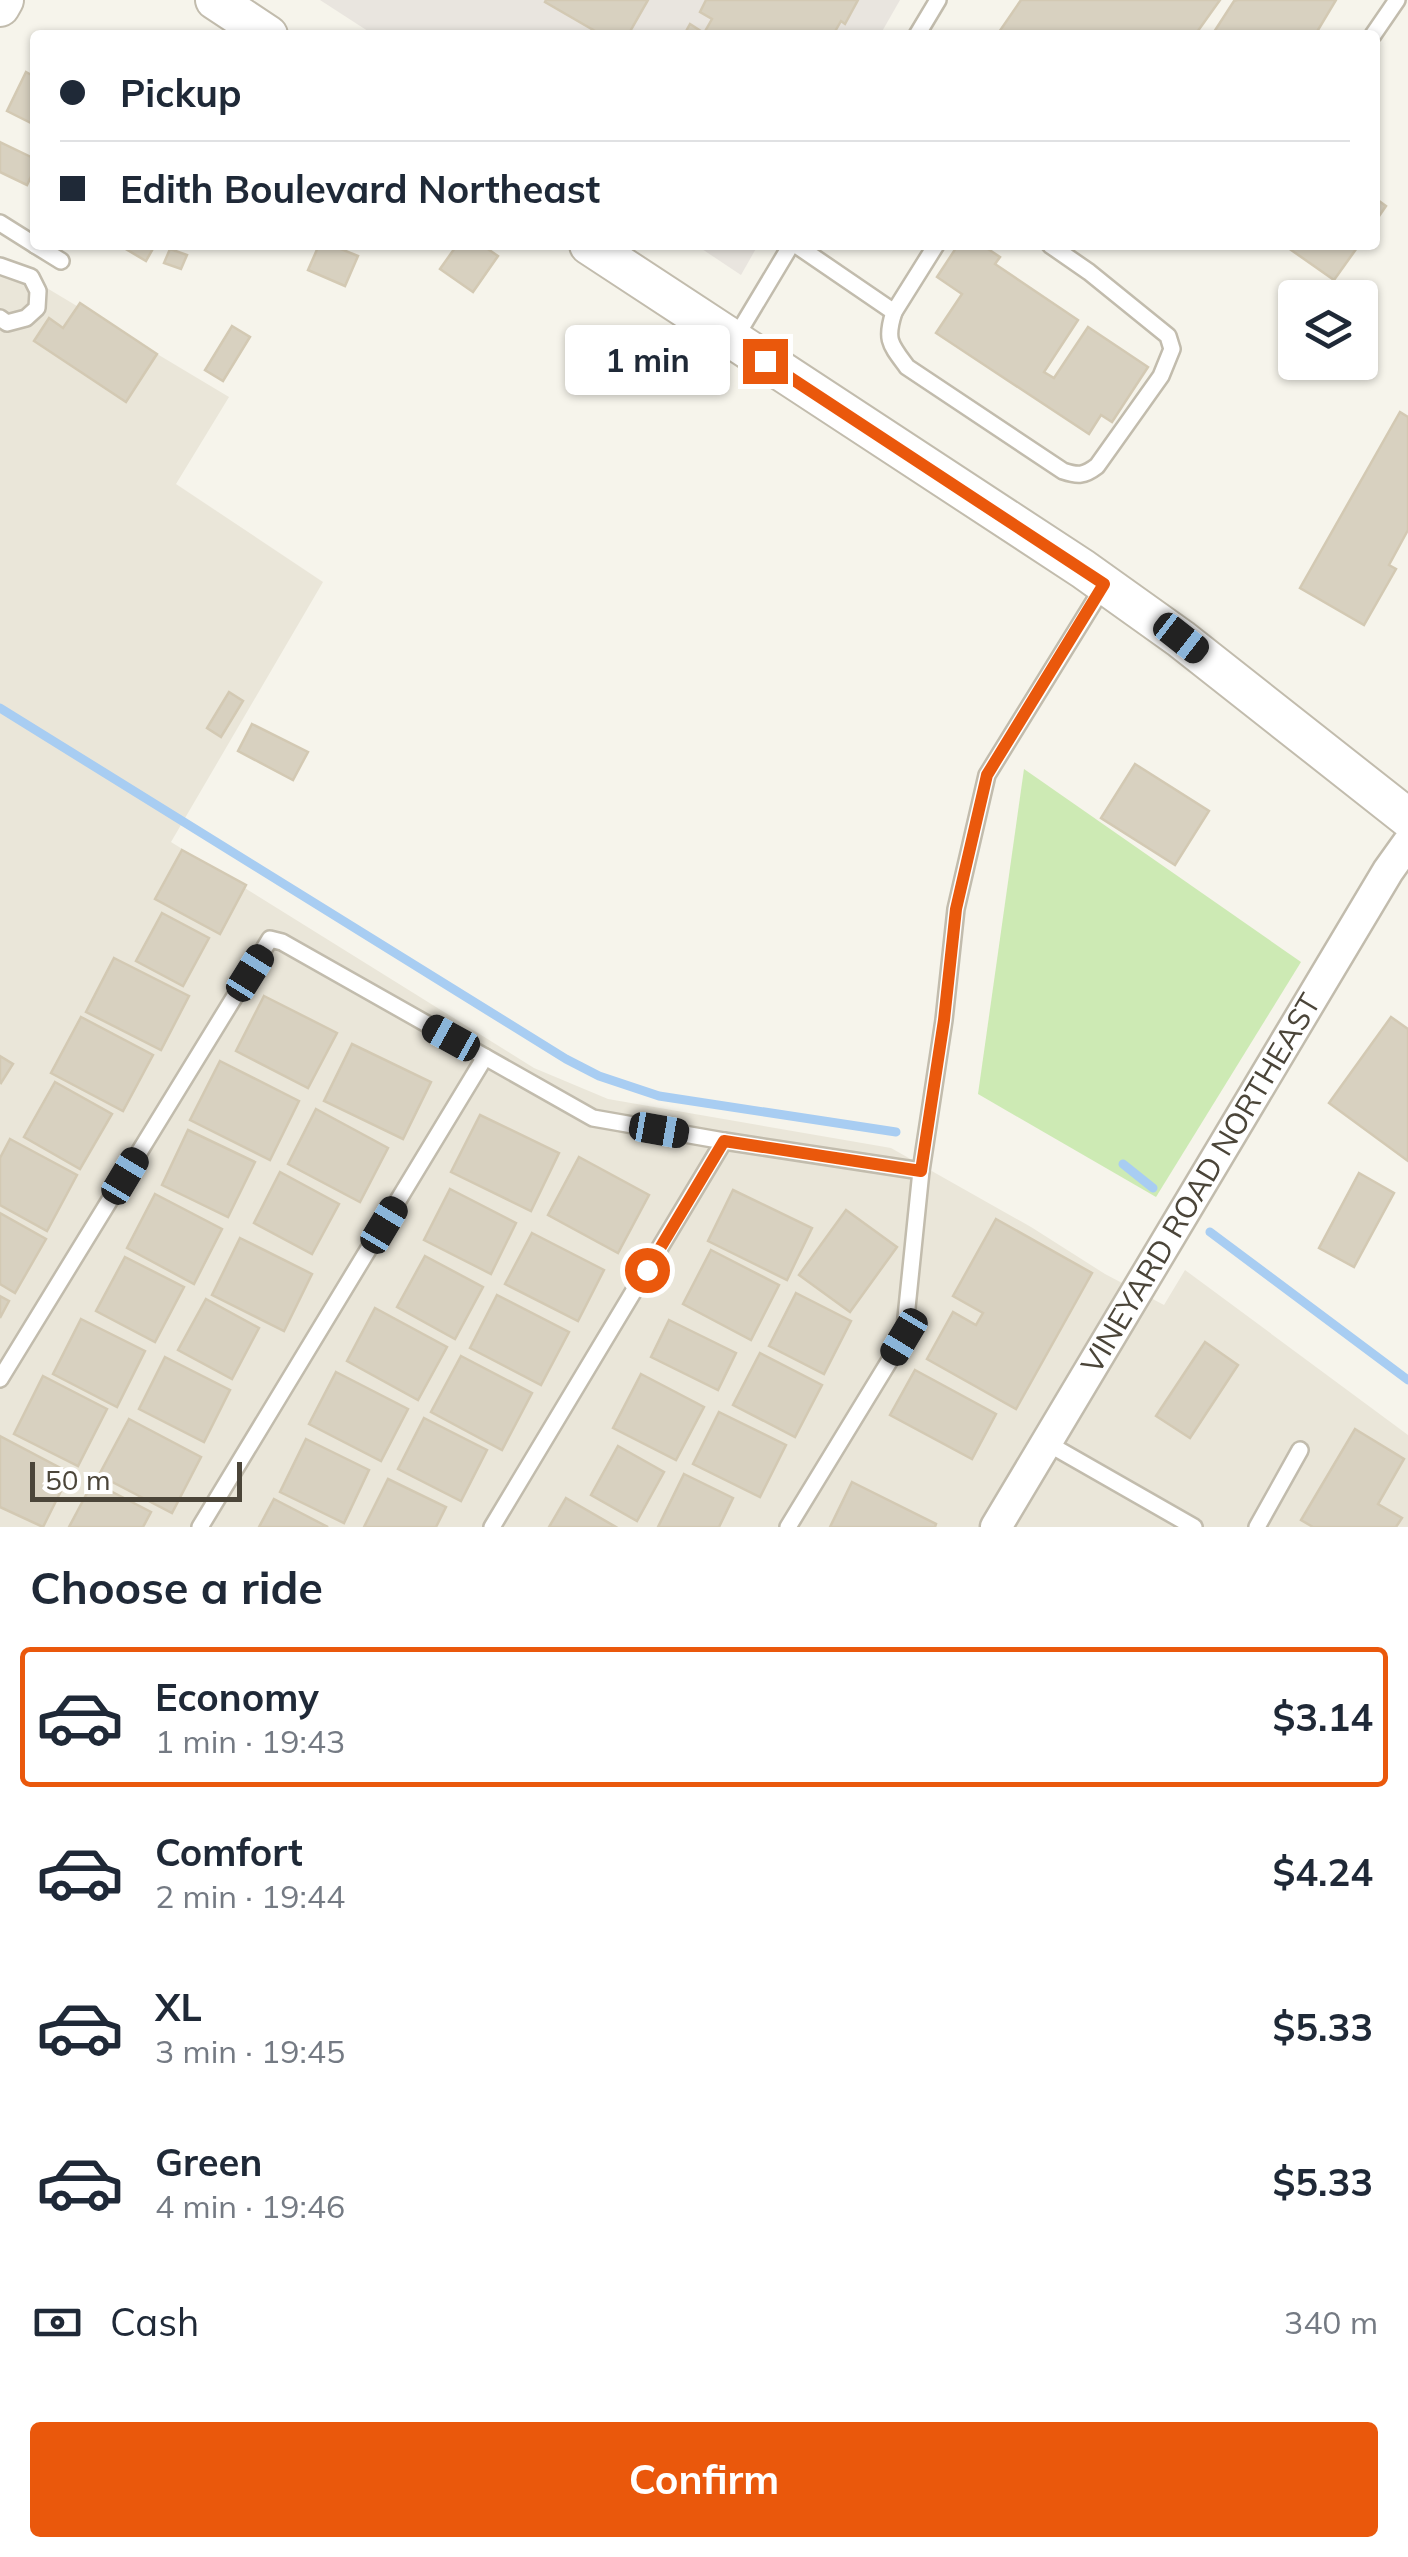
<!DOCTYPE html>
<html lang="en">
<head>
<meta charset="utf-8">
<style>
	body { margin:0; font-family:Mulish,sans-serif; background:#f6f6f7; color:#1f2937; height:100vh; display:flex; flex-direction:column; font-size:38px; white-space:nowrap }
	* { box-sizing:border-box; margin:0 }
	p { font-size:32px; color:#747a83 }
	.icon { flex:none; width:55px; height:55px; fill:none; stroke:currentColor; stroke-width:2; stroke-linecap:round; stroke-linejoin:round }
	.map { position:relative; height:1527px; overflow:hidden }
	.side { display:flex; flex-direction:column; background:#fff; flex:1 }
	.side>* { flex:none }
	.hud { position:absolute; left:30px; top:30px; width:1350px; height:220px; border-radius:10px; box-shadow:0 2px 8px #0004; display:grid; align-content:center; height:220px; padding:0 30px; background:#fff }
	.buttons { position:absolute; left:1278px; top:280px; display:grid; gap:20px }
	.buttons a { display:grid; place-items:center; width:100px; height:100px; border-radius:10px; background:#fff; box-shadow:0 2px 8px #0004; font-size:50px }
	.scale { position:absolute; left:30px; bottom:25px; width:212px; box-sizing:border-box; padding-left:10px; border:5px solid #4b4539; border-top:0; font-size:28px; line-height:35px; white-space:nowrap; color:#4b4539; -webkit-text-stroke:8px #fff; paint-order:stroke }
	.end { position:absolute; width:45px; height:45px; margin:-22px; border:12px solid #ea580c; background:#fff; box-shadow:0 0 0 5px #fff }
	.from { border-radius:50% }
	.bubble { position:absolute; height:70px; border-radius:10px; background:#fff; box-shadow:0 2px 8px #0004; font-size:32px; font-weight:700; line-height:70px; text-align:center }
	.car { position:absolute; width:30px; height:60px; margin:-30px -15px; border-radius:12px; box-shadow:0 0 8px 2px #0007; background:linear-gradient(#222 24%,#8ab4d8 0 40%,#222 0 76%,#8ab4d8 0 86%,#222 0) }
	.hud b { display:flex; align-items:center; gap:35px; height:95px; font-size:38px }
	.hud b+b { border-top:2px solid #e0e1e3 }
	.hud i { width:25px; height:25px; background:#1f2937 }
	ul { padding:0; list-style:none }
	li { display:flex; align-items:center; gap:30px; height:140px; margin:0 20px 15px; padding:0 10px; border:5px solid transparent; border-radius:10px }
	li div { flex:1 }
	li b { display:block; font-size:38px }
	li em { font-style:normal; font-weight:700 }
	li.active { border-color:#ea580c }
	li>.icon { width:90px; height:90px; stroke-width:1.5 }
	h2 { padding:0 30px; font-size:45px; line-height:120px }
	.pay { display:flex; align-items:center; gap:25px; height:110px; padding:0 30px; font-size:38px }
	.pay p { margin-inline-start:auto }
	.cta { display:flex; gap:20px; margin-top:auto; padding:20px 30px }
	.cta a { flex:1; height:115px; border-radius:10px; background:#ea580c; color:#fff; font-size:40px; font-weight:700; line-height:115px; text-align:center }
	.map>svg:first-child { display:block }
	.residential { fill:#eae6d9 }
	.industrial { fill:#e9e5df }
	.green { fill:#cdeab4 }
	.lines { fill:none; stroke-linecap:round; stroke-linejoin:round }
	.stream { stroke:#a8cdf2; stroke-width:9 }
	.building { fill:#d8d1c0; stroke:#d3c9b3; stroke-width:2.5 }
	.service-casing { stroke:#c2bcad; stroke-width:20 }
	.minor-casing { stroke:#c2bcad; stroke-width:35 }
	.tertiary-casing { stroke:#c2bcad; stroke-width:42 }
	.service { stroke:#fff; stroke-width:15 }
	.minor { stroke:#fff; stroke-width:30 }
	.tertiary { stroke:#fff; stroke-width:38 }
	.route { stroke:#ea580c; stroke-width:12 }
	.labels { text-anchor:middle; stroke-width:8; stroke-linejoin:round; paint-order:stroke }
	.street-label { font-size:30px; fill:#4b4539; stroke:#fff }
</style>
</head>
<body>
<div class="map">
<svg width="1408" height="1527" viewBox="0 0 1408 1527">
	<rect width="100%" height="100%" fill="#f6f4eb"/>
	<path class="residential" d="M0,260L229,397L176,484L323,582L171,842L534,1068L608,1099L891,1148L1031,1227L1105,1274L1164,1305L1185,1270L1408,1435V1527H0Z"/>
	<g class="industrial">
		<path d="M320,0H900L880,35H374Z"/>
		<path d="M696,245H758L741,275Z"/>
	</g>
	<path class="green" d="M1024,769L1301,962L1156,1197L978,1094Z"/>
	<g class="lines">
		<g class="stream">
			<path d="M0,708L566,1059L599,1076L659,1096L896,1132"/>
			<path d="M1123,1164L1153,1188"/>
			<path d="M1210,1232L1408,1380"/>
		</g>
	</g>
	<g class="building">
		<path d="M546,0H648L628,35H602L545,2Z"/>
		<path d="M706,0H858L845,24L841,21L833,35H684L690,24L704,33L712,19L700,12Z"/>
		<path d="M1021,0H1220L1195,35H997Z"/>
		<path d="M1237,0H1336L1315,35H1212L1234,1Z"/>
		<path d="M26,72L35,77V125L7,111Z"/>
		<path d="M0,142L35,159V168L27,185L0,172Z"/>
		<path d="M1375,198L1386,206L1375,222Z"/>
		<path d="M119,245H155L146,261Z"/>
		<path d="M319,245H331L358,256L345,286L308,270Z"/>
		<path d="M457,245H482L498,256L473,292L440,269Z"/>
		<path d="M958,245H982L1000,257L995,264L1078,320L1044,372L1054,378L1088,327L1148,367L1112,422L1101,415L1089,434L936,333L962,294L937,277Z"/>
		<path d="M1284,245H1359L1334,280Z"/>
		<path d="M170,249L187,255L181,269L164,263Z"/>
		<path d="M80,303L157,354L126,402L34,341L49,318L63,328Z"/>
		<path d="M232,326L250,337L223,381L205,370Z"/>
		<path d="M1400,412L1408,417V530L1389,565L1396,569L1364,625L1300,588Z"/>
		<path d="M229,692L243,701L221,737L207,728Z"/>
		<path d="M252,724L308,752L293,780L238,751Z"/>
		<path d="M1135,764L1209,811L1175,865L1101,818Z"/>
		<path d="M182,850L246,885L220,934L155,899Z"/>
		<path d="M162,913L209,938L183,986L136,961Z"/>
		<path d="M114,958L189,996L161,1050L86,1012Z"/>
		<path d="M264,996L337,1033L308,1088L236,1051Z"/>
		<path d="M81,1017L153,1055L123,1111L51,1073Z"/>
		<path d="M1391,1017L1408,1029V1161L1329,1103Z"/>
		<path d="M352,1044L431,1082L403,1139L324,1101Z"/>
		<path d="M0,1056L13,1064L1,1083L0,1082Z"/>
		<path d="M220,1061L299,1101L270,1160L190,1120Z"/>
		<path d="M55,1082L112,1114L80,1169L24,1137Z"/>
		<path d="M316,1109L388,1148L360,1202L288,1164Z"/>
		<path d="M480,1115L559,1153L531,1211L451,1172Z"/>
		<path d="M188,1130L255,1162L228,1217L162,1185Z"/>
		<path d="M10,1139L77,1175L47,1231L0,1205V1158Z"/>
		<path d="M579,1157L649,1195L618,1253L548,1215Z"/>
		<path d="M280,1172L339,1204L312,1254L254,1223Z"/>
		<path d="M1359,1173L1394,1193L1354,1267L1319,1248Z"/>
		<path d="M450,1189L516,1223L491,1274L424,1240Z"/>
		<path d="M733,1190L812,1228L787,1280L708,1241Z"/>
		<path d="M155,1194L222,1229L194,1284L127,1248Z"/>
		<path d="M846,1210L897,1247L850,1312L799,1275Z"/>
		<path d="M0,1213L46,1239L15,1293L0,1284Z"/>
		<path d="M996,1219L1092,1273L1016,1409L927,1359L953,1312L976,1325L983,1313L953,1296Z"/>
		<path d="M532,1233L604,1270L578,1321L505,1284Z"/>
		<path d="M240,1238L312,1274L284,1331L212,1295Z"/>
		<path d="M711,1250L779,1285L751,1340L683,1304Z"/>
		<path d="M425,1256L483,1287L455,1339L397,1307Z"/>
		<path d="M125,1257L184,1287L155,1342L96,1311Z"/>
		<path d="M796,1293L851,1321L824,1374L769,1346Z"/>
		<path d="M497,1295L569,1332L541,1385L470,1348Z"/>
		<path d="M0,1296L9,1301L0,1318Z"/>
		<path d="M206,1299L259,1328L232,1379L178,1350Z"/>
		<path d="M375,1308L447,1347L418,1400L347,1361Z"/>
		<path d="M81,1319L145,1351L117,1407L53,1374Z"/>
		<path d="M669,1320L736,1353L718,1390L651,1357Z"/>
		<path d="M1205,1342L1238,1365L1190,1438L1156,1416Z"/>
		<path d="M760,1353L822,1385L795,1437L733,1405Z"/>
		<path d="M461,1356L532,1393L502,1450L431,1412Z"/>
		<path d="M165,1357L230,1390L204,1442L139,1409Z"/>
		<path d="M915,1370L996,1414L972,1459L890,1415Z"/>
		<path d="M336,1372L408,1409L381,1461L309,1424Z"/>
		<path d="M641,1374L704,1407L676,1460L613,1428Z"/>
		<path d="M43,1376L107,1409L78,1466L14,1434Z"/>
		<path d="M719,1412L786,1445L760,1497L693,1464Z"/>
		<path d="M424,1418L487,1450L461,1501L398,1469Z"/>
		<path d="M129,1419L201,1457L172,1513L99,1475Z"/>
		<path d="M1355,1429L1404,1459L1378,1504L1402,1518L1396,1527H1313L1301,1520Z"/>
		<path d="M0,1436L70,1473L43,1527L0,1507Z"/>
		<path d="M306,1439L369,1470L344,1523L280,1492Z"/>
		<path d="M618,1446L664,1472L637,1521L591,1495Z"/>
		<path d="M684,1474L733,1498L719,1527H658Z"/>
		<path d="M388,1479L446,1507L436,1527H364Z"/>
		<path d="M93,1482L151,1512L143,1527H69Z"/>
		<path d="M852,1482L936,1524L935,1527H830Z"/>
		<path d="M566,1498L616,1527H549Z"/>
		<path d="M274,1499L328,1527H259Z"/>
	</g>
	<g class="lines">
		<defs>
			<g id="service">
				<path d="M917,35L938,0"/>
				<path d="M1373,35L1397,0"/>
				<path d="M0,223L35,245"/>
				<path d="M35,245L61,261"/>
				<path d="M796,245L894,312L936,245"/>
				<path d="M0,266L31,277L38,291L37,308L26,318L7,323L0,318"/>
				<path d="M894,312C885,340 890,344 907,367L1063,471C1078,476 1084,476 1097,466L1161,376L1172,349L1168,336L1089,272L1050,245"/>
				<path d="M734,340L791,245"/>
				<path d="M0,1379L270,939L282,942L593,1118L724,1141"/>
				<path d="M1047,1443L1194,1527"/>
				<path d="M200,1527L485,1057"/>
				<path d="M492,1527L724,1141L921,1171"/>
				<path d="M788,1527L904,1337L921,1171L944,1020L956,909L987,775L1105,584"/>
				<path d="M1257,1527L1300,1450"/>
			</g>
			<g id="minor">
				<path id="s1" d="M996,1527L1388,871L1408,843"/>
			</g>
			<g id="tertiary">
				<path d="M215,0L268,35"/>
				<path d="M0,7L4,0"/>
				<path d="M589,245L1083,569L1181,639L1408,818"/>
			</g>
		</defs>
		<use href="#service" class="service-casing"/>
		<use href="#minor" class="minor-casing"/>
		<use href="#tertiary" class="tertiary-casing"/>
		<use href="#service" class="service"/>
		<use href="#minor" class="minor"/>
		<use href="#tertiary" class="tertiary"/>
	</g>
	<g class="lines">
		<path class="route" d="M647,1270L724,1141L921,1171L944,1020L956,909L987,775L1104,584L765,361"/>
	</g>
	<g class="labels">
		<g class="street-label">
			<text dy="10" stroke="none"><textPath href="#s1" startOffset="400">VINEYARD ROAD NORTHEAST</textPath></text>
		</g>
	</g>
</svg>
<div class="buttons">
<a><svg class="icon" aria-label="layers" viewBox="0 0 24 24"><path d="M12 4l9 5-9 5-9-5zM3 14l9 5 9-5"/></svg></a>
</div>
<div class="scale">50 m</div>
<i class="end from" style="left:647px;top:1270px"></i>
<i class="end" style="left:765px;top:361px"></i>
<div class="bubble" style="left:565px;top:325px;width:165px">1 min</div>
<i class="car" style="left:1181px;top:638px;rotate:128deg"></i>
<i class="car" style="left:250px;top:973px;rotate:32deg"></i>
<i class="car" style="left:451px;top:1038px;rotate:299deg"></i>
<i class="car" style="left:659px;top:1130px;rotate:100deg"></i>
<i class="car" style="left:125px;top:1176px;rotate:31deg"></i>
<i class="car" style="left:384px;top:1225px;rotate:31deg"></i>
<i class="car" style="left:904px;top:1337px;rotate:211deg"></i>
<div class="hud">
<b><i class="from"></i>Pickup</b>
<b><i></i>Edith Boulevard Northeast</b>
</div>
</div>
<section class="side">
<h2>Choose a ride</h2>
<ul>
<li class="active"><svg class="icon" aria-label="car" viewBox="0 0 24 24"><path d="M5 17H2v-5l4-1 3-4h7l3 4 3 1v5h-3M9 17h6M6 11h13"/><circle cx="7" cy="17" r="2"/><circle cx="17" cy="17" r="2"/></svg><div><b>Economy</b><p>1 min · 19:43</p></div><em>$3.14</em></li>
<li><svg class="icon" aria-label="car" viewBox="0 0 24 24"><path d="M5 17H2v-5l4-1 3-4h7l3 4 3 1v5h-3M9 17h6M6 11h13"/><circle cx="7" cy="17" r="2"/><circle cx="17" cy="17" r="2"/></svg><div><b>Comfort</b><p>2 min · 19:44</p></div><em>$4.24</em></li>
<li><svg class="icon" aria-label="car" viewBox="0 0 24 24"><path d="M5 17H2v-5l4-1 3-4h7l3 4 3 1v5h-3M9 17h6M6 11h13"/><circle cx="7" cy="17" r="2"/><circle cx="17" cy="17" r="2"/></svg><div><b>XL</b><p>3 min · 19:45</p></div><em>$5.33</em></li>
<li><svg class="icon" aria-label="car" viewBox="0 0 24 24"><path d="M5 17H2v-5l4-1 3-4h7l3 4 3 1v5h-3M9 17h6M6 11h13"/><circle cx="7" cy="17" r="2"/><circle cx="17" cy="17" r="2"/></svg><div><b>Green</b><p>4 min · 19:46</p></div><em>$5.33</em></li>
</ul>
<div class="pay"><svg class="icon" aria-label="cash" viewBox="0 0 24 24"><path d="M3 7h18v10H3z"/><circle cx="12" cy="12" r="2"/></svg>Cash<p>340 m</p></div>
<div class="cta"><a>Confirm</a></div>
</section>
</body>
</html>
